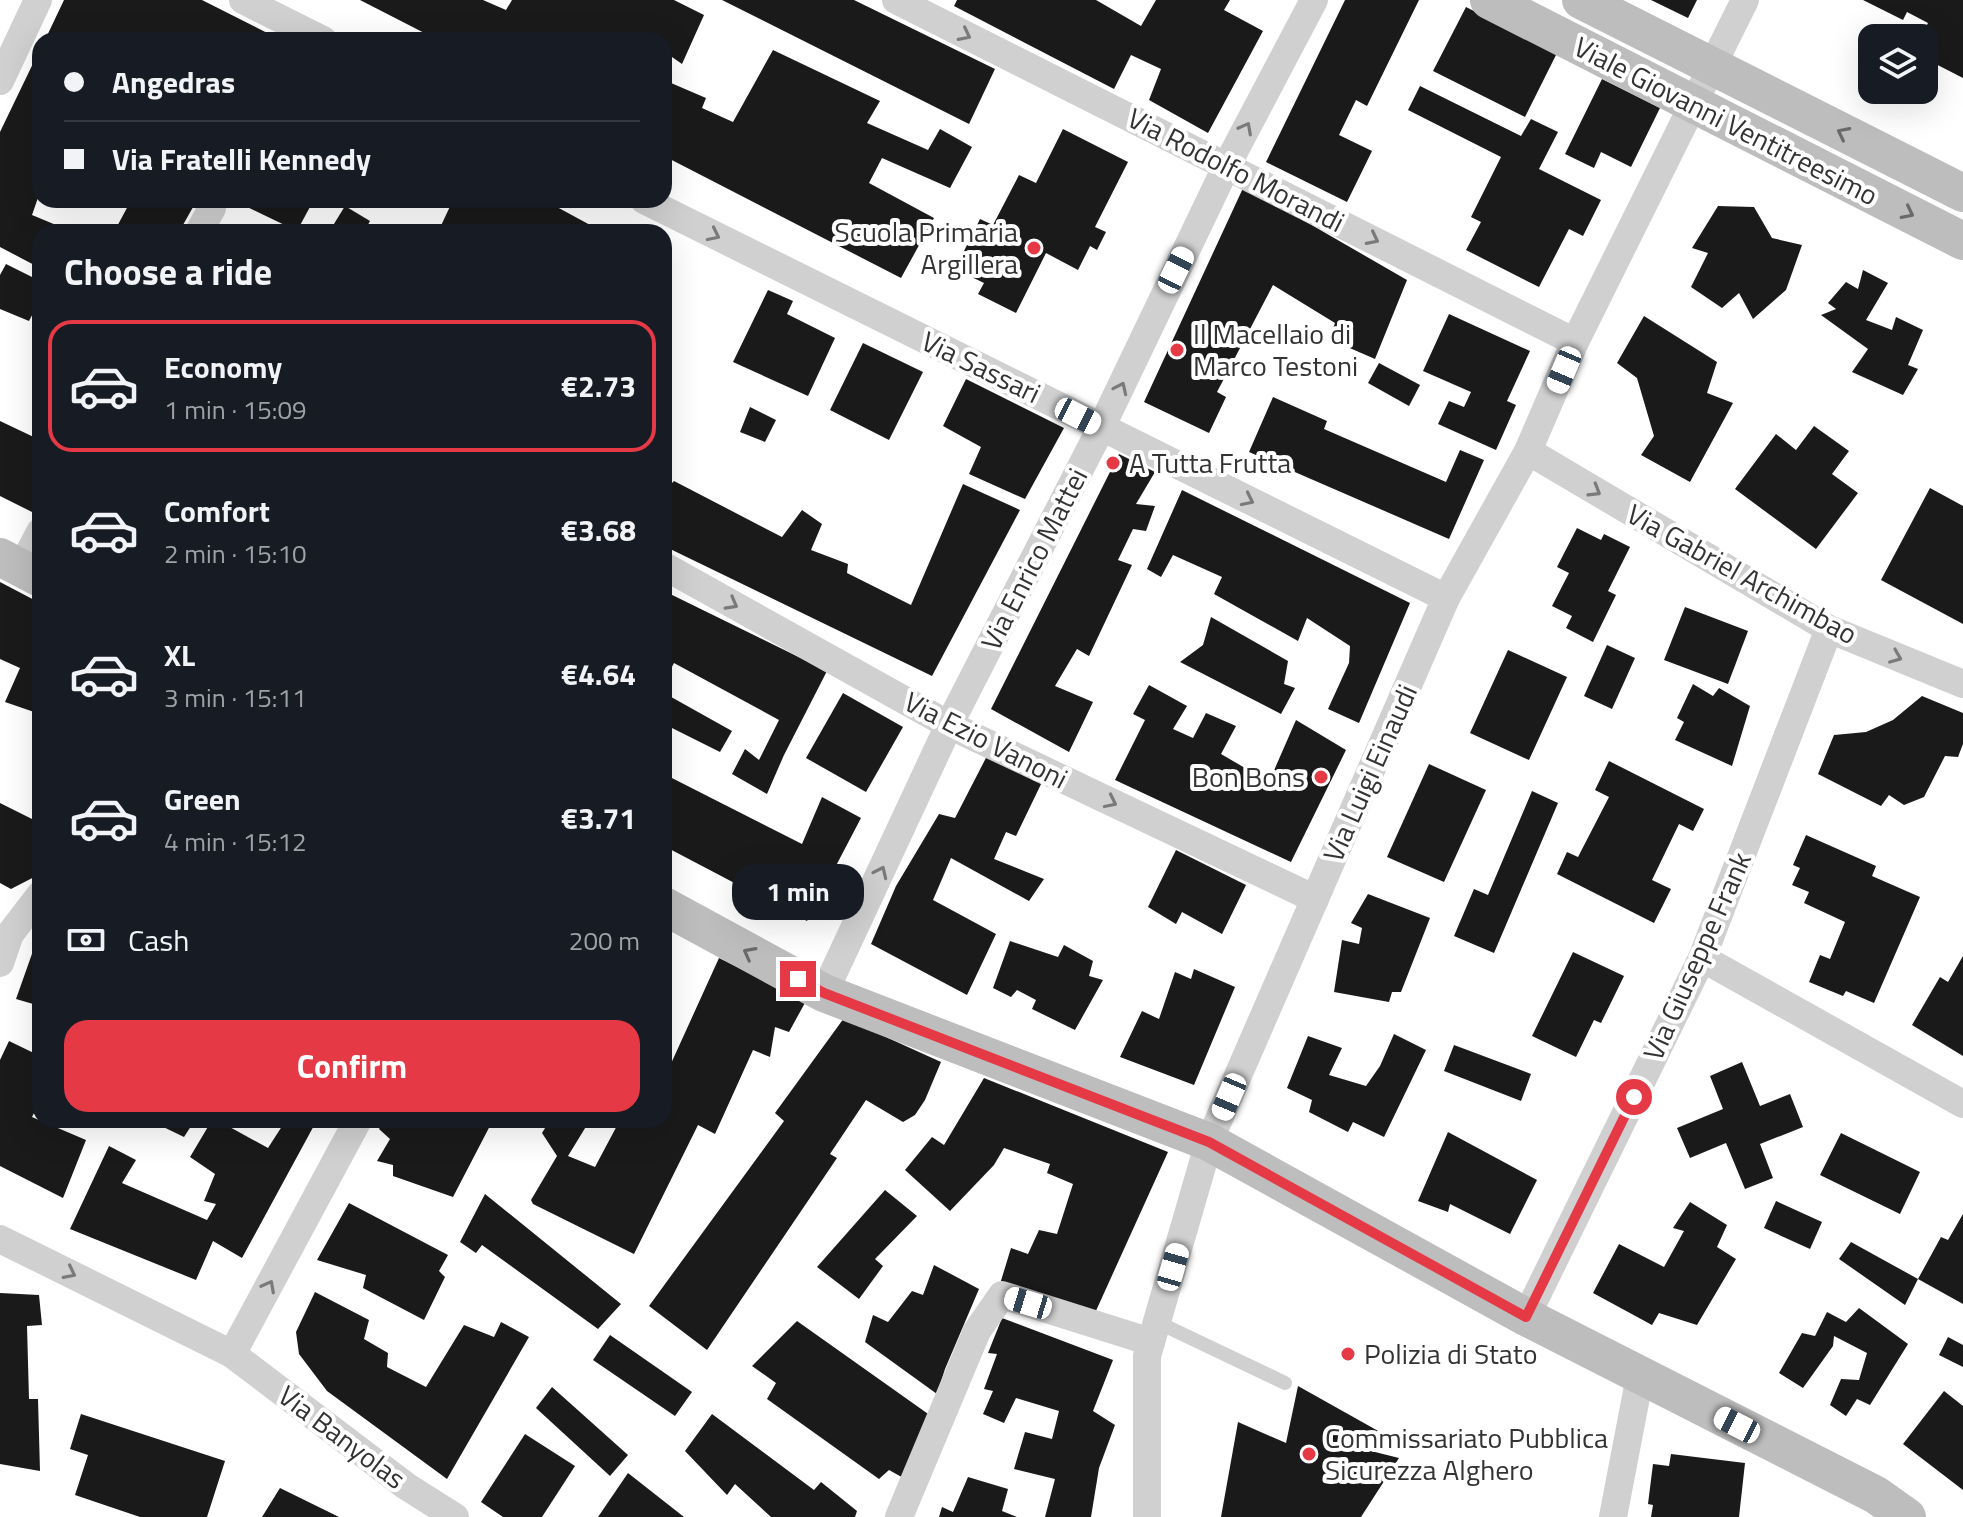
<!DOCTYPE html>
<html lang="en">
<head>
<meta charset="utf-8">
<style>
	body { margin:0; font-family:"Titillium Web",sans-serif; background:#20242c; color:#f1f3f6; height:100vh; display:flex; flex-direction:column; font-size:30px; white-space:nowrap }
	* { box-sizing:border-box; margin:0 }
	p { font-size:26px; color:#9ea1a6 }
	.icon { flex:none; width:44px; height:44px; fill:none; stroke:currentColor; stroke-width:2; stroke-linecap:round; stroke-linejoin:round }
	.map { position:relative; flex:1; overflow:hidden }
	.details { position:absolute; left:32px; top:224px; width:640px; height:904px; display:flex; flex-direction:column; background:#171b24; border-radius:24px; box-shadow:0 8px 32px #0002 }
	.details>* { flex:none }
	.top-card { position:absolute; left:32px; top:32px; width:640px; height:176px; border-radius:24px; box-shadow:0 8px 32px #0002; display:grid; align-content:center; height:176px; padding:0 32px; background:#171b24 }
	.buttons { position:absolute; left:1858px; top:24px; display:grid; gap:16px }
	.buttons a { display:grid; place-items:center; width:80px; height:80px; border-radius:16px; background:#171b24; box-shadow:0 8px 32px #0002; font-size:40px }
	.end { position:absolute; width:36px; height:36px; margin:-18px; border:10px solid #e63946; background:#fff; box-shadow:0 0 0 4px #fff }
	.from { border-radius:50% }
	.bubble { position:absolute; height:56px; border-radius:24px; background:#171b24; box-shadow:0 8px 32px #0002; font-size:26px; font-weight:700; line-height:56px; text-align:center }
	.car { position:absolute; width:24px; height:48px; margin:-24px -12px; border-radius:10px; box-shadow:0 0 6px 2px #0007; background:linear-gradient(#fff 24%,#345 0 40%,#fff 0 76%,#345 0 86%,#fff 0) }
	.top-card b { display:flex; align-items:center; gap:28px; height:76px; font-size:30px }
	.top-card b+b { border-top:2px solid #363941 }
	.top-card i { width:20px; height:20px; background:#f1f3f6 }
	ul { padding:0; list-style:none }
	li { display:flex; align-items:center; gap:24px; height:132px; margin:0 16px 12px; padding:0 16px; border:4px solid transparent; border-radius:24px }
	li div { flex:1 }
	li b { display:block; font-size:30px }
	li em { font-style:normal; font-weight:700 }
	li.on { border-color:#e63946 }
	li>.icon { width:72px; height:72px; stroke-width:1.5 }
	h2 { padding:0 32px; font-size:36px; line-height:96px }
	.pay { display:flex; align-items:center; gap:20px; height:88px; padding:0 32px; font-size:30px }
	.pay p { margin-inline-start:auto }
	.cta { display:flex; gap:16px; margin-top:auto; padding:16px 32px }
	.cta a { flex:1; height:92px; border-radius:24px; background:#e63946; color:#fff; font-size:32px; font-weight:700; line-height:92px; text-align:center }
	.map>svg:first-child { display:block }
	.building { fill:#1a1a1a }
	.lines { fill:none; stroke-linecap:round; stroke-linejoin:round }
	.lane { stroke:#d0d0d0; stroke-width:14 }
	.street { stroke:#d0d0d0; stroke-width:28 }
	.secondary { stroke:#bdbdbd; stroke-width:38 }
	.oneway { stroke:#7a7a7a }
	.oneway2 { stroke:#6a6a6a }
	.route { stroke:#e63946; stroke-width:10 }
	.poi-dot { fill:#e63946; stroke:#fff; stroke-width:3 }
	.labels { text-anchor:middle; stroke-width:8; stroke-linejoin:round; paint-order:stroke }
	.street-label { font-size:28px; fill:#333; stroke:#fff }
	.poi-label { font-size:28px; fill:#333; stroke:#fff; text-anchor:start }
</style>
</head>
<body>
<div class="map">
<svg width="1963" height="1517" viewBox="0 0 1963 1517">
	<rect width="100%" height="100%" fill="#fff"/>
	<g class="building">
		<path d="M64,0H202L281,40H133L125,36L123,40H45Z"/>
		<path d="M360,0H483L506,10L512,0H674L704,15L682,64L672,57L664,69V40H438Z"/>
		<path d="M722,0H854L995,69L969,124Z"/>
		<path d="M957,0H1096L1141,26L1156,0H1230L1224,10L1263,31L1208,133L1149,100L1161,69L1131,55L1114,89L954,6Z"/>
		<path d="M1345,0H1419L1367,106L1356,100L1339,135L1372,151L1347,202L1266,162Z"/>
		<path d="M1651,0H1697L1688,18Z"/>
		<path d="M1863,0H1963V78L1924,58V38H1920L1928,23L1907,12L1903,20Z"/>
		<path d="M1466,7L1557,53L1525,117L1433,71Z"/>
		<path d="M40,49V192L32,215L73,232H40V268L0,247V132Z"/>
		<path d="M773,50L880,101L867,123L928,150L940,129L972,147L950,188L882,158L869,183L934,218L901,278L664,156V80L706,98L702,108L733,122Z"/>
		<path d="M1602,79L1660,108L1631,167L1601,152L1594,168L1565,154Z"/>
		<path d="M1420,86L1521,136L1531,119L1558,132L1539,169L1601,200L1583,236L1569,229L1539,287L1466,250L1481,222L1471,217L1501,157L1408,110Z"/>
		<path d="M1063,129L1128,162L1095,227L1106,232L1097,250L1090,246L1078,270L1046,253L1016,313L978,294L984,283L955,269L980,219L993,225L1019,175L1036,183Z"/>
		<path d="M1244,186L1407,280L1375,359L1329,339L1335,323L1273,285L1217,392L1226,397L1209,433L1144,402Z"/>
		<path d="M117,200H197L179,232H114L128,206Z"/>
		<path d="M233,200H302L311,205L297,231Z"/>
		<path d="M453,200H544L603,232H438Z"/>
		<path d="M345,206L370,221L364,232H329Z"/>
		<path d="M1718,206L1754,207L1772,238L1802,245L1786,290L1753,319L1739,293L1722,308L1691,287L1708,253L1692,248Z"/>
		<path d="M6,264L40,281V300L29,321L0,309V275Z"/>
		<path d="M1863,270L1888,283L1866,320L1892,330L1896,317L1923,330L1908,365L1918,369L1903,395L1852,372L1868,349L1821,315L1836,309L1828,303L1846,282L1858,289Z"/>
		<path d="M768,290L793,301L787,314L835,338L808,396L733,362Z"/>
		<path d="M1449,314L1530,351L1507,401L1516,405L1496,450L1438,424L1449,401L1464,407L1471,392L1423,371Z"/>
		<path d="M1644,316L1717,362L1707,393L1733,403L1690,482L1641,455L1654,436L1637,378L1617,363Z"/>
		<path d="M863,343L923,372L889,440L830,410Z"/>
		<path d="M1379,363L1420,385L1409,406L1368,383Z"/>
		<path d="M966,379L1064,428L1025,499L969,474L981,447L943,426Z"/>
		<path d="M1273,397L1327,421L1324,429L1446,482L1460,450L1484,460L1449,539L1249,452Z"/>
		<path d="M750,407L776,420L765,442L740,432Z"/>
		<path d="M0,421L40,440V516L0,496Z"/>
		<path d="M1814,426L1849,451L1832,474L1858,493L1816,549L1735,489L1776,434L1796,450Z"/>
		<path d="M1119,454L1155,472L1136,504L1155,506L1146,531L1133,529L1118,560L1132,565L1089,656L1077,649L1055,686L1093,702L1069,752L991,709Z"/>
		<path d="M674,481L782,537L802,510L822,524L811,550L848,564L847,573L911,605L963,484L1020,510L932,676L664,546V491Z"/>
		<path d="M1930,488L1963,506V624L1881,580Z"/>
		<path d="M1182,490L1410,603L1359,723L1328,709L1349,663L1350,646L1307,618L1298,641L1214,594L1222,577L1173,555L1161,577L1147,569Z"/>
		<path d="M1577,528L1601,540L1604,534L1630,547L1608,591L1616,595L1593,642L1566,628L1572,616L1552,606L1569,573L1557,567Z"/>
		<path d="M0,582L40,603V709L37,713L5,702L20,668L0,659Z"/>
		<path d="M664,591L827,671L784,755L767,794L732,774L745,749L759,760L779,720L674,663L664,682Z"/>
		<path d="M1685,607L1748,631L1728,684L1664,660Z"/>
		<path d="M1211,617L1288,661L1284,684L1295,688L1281,714L1180,662L1203,645Z"/>
		<path d="M1607,645L1635,658L1612,709L1584,696Z"/>
		<path d="M1508,650L1567,677L1529,760L1470,733Z"/>
		<path d="M1693,684L1713,696L1719,688L1750,706L1732,766L1675,740L1684,722L1677,718Z"/>
		<path d="M1149,685L1187,706L1173,729L1193,738L1206,713L1236,726L1221,754L1269,782L1296,720L1346,750L1291,862L1115,780L1145,720L1133,714Z"/>
		<path d="M664,693L732,731L720,752L664,724Z"/>
		<path d="M843,693L903,727L866,792L806,758Z"/>
		<path d="M1922,696L1963,713V744L1958,757L1945,756L1924,797L1904,805L1889,795L1881,806L1818,774L1834,735L1866,732L1893,720Z"/>
		<path d="M989,752L1043,780L1016,836L1006,832L994,859L1044,879L1029,901L951,858L933,900L996,934L967,995L871,944L896,886L939,814L955,818Z"/>
		<path d="M1609,761L1704,809L1693,831L1679,824L1652,880L1671,889L1654,923L1557,874L1567,852L1578,857L1609,797L1595,790Z"/>
		<path d="M1429,764L1486,790L1444,882L1387,857Z"/>
		<path d="M664,774L802,844L822,797L861,818L807,921L664,846Z"/>
		<path d="M1532,791L1558,803L1494,953L1454,936L1474,889L1488,895Z"/>
		<path d="M40,800V874L11,889L0,883V803L32,819Z"/>
		<path d="M1806,835L1876,866L1872,876L1920,897L1874,1003L1846,991L1843,996L1809,982L1820,955L1830,959L1845,922L1804,903L1809,892L1792,885L1800,868L1793,865Z"/>
		<path d="M1176,850L1246,885L1222,934L1182,912L1176,924L1148,907Z"/>
		<path d="M1368,894L1430,918L1401,992H1392L1389,1002L1334,992L1342,940L1359,944L1362,928L1351,923Z"/>
		<path d="M1010,941L1058,957L1064,945L1093,961L1089,976L1103,980L1075,1030L1032,1009L1036,1000L1017,990L1011,997L993,988Z"/>
		<path d="M40,943V1006L16,999L33,951Z"/>
		<path d="M1573,952L1624,976L1601,1023L1594,1020L1576,1057L1532,1036Z"/>
		<path d="M1963,956V1056L1912,1025L1940,977L1948,982Z"/>
		<path d="M719,958L806,1001L789,1032L775,1027L770,1057L753,1050L715,1134L698,1125L634,1254L533,1204L531,1200L557,1156L542,1133L550,1120H590L568,1156L595,1167L620,1120H664V1079Z"/>
		<path d="M1194,969L1235,987L1194,1085L1120,1057L1142,1011L1159,1019L1175,972L1191,979Z"/>
		<path d="M844,1018L941,1062L925,1100L915,1115L903,1122L866,1100L830,1154L837,1158L707,1350L649,1306L784,1121L775,1113Z"/>
		<path d="M1394,1034L1426,1050L1384,1137L1353,1122L1348,1132L1309,1112L1312,1100L1287,1088L1308,1036L1342,1048L1329,1075L1366,1086L1380,1066Z"/>
		<path d="M9,1041L40,1056V1101L32,1117L86,1140L63,1198L0,1166V1060Z"/>
		<path d="M1454,1045L1531,1074L1521,1101L1444,1071Z"/>
		<path d="M1742,1062L1760,1106L1790,1094L1803,1127L1760,1144L1773,1178L1745,1189L1726,1143L1690,1158L1677,1128L1723,1109L1710,1076Z"/>
		<path d="M984,1078L1168,1152L1095,1313L1000,1284L1011,1248L1028,1254L1039,1230L1057,1234L1073,1184L1047,1173L1050,1164L1004,1148L994,1165L950,1211L905,1170L932,1137L944,1145Z"/>
		<path d="M149,1120H195L184,1137Z"/>
		<path d="M212,1120H217L268,1148L286,1120H317L242,1258L213,1241L196,1280L70,1229L109,1146L136,1160L122,1183L207,1220L216,1204L204,1201L215,1174L190,1157Z"/>
		<path d="M384,1120H493L453,1197L393,1176V1165L377,1161L390,1139L379,1129Z"/>
		<path d="M1448,1132L1537,1180L1510,1234L1450,1204L1448,1212L1418,1201Z"/>
		<path d="M1841,1133L1920,1172L1900,1214L1820,1175Z"/>
		<path d="M885,1190L917,1216L875,1259L883,1266L859,1299L817,1267Z"/>
		<path d="M485,1194L621,1304L598,1329L482,1245L476,1253L460,1242Z"/>
		<path d="M1776,1201L1822,1222L1810,1249L1764,1228Z"/>
		<path d="M1690,1202L1727,1225L1717,1247L1736,1259L1697,1325L1659,1313L1652,1325L1593,1293L1619,1244L1664,1267L1684,1231L1673,1228Z"/>
		<path d="M349,1203L448,1255L439,1271L445,1277L424,1320L363,1288L366,1275L317,1260Z"/>
		<path d="M1963,1214V1304L1918,1279L1905,1305L1839,1259L1851,1242L1918,1279L1941,1237L1948,1240Z"/>
		<path d="M934,1265L979,1289L945,1369L937,1394L865,1342L873,1315L888,1322L912,1291L923,1295Z"/>
		<path d="M315,1292L369,1320L364,1339L388,1353L387,1367L426,1387L464,1325L494,1337L501,1322L529,1337L447,1479L327,1391L299,1354L296,1332Z"/>
		<path d="M0,1293L39,1295L42,1325L27,1326L29,1399H38L40,1471L0,1464Z"/>
		<path d="M1859,1308L1908,1344L1870,1405L1857,1399L1846,1416L1830,1405L1841,1379L1859,1380L1867,1353L1834,1336L1833,1346L1803,1388L1779,1373L1802,1333L1815,1336L1827,1312L1846,1322Z"/>
		<path d="M1002,1318L1113,1360L1093,1411L1115,1425L1099,1468L1091,1517H1045L1055,1479L1014,1469L1025,1432L1052,1439L1059,1411L1016,1398L1004,1423L983,1414L993,1391L984,1389L997,1354L988,1353Z"/>
		<path d="M797,1321L931,1416L907,1480L889,1470L879,1479L767,1399L776,1383L752,1366Z"/>
		<path d="M610,1335L692,1392L675,1416L593,1360Z"/>
		<path d="M1948,1337L1963,1345V1367L1939,1355Z"/>
		<path d="M1298,1386L1380,1432L1371,1451L1399,1458L1361,1517H1221L1238,1422L1286,1443Z"/>
		<path d="M552,1387L628,1455L610,1476L536,1408Z"/>
		<path d="M1944,1391L1963,1406V1490L1903,1444Z"/>
		<path d="M81,1414L225,1461L207,1517H140L75,1495L88,1455L70,1449Z"/>
		<path d="M712,1414L814,1490L821,1482L857,1511L855,1517H771L735,1484L727,1495L685,1451Z"/>
		<path d="M525,1434L575,1466L542,1517H503L481,1502Z"/>
		<path d="M1671,1454L1745,1463L1739,1517H1651L1653,1505L1648,1504L1653,1464L1669,1466Z"/>
		<path d="M628,1473L684,1517H598Z"/>
		<path d="M968,1477L1008,1489L1002,1511L1017,1517H939L942,1507L953,1512Z"/>
		<path d="M280,1488L339,1517H262Z"/>
	</g>
	<g class="lines">
		<path class="lane" d="M1157,1322L1285,1383"/>
		<g class="street">
			<path d="M243,0L323,40"/>
			<path d="M896,0L1575,342"/>
			<path d="M0,81L38,0"/>
			<path d="M644,200L1446,598"/>
			<path d="M199,232L212,208"/>
			<path d="M1528,451L1829,629L1963,684"/>
			<path d="M664,566L949,725L1315,899"/>
			<path d="M21,568L40,532"/>
			<path d="M1702,958L1963,1104"/>
			<path d="M0,963L10,934L40,895"/>
			<path d="M824,993L949,725L1101,428L1227,165L1314,0"/>
			<path d="M0,1239L232,1354L406,1486L455,1517"/>
			<path d="M1526,1317L1702,958L1829,629"/>
			<path d="M232,1354L358,1120"/>
			<path d="M899,1517L977,1331L1002,1295L1151,1342"/>
			<path d="M1147,1517V1356L1209,1142L1446,598L1528,451L1575,342L1745,0"/>
			<path d="M1613,1517L1640,1376"/>
		</g>
		<g class="secondary">
			<path d="M1489,0L1963,241"/>
			<path d="M1581,0L1963,193"/>
			<path d="M0,557L40,578"/>
			<path d="M664,906L824,993L1209,1142L1526,1317L1876,1495L1907,1517"/>
		</g>
	</g>
	<defs><path id="oneway-chevron" d="M-2-3.5L2.5 0L-2 3.5" fill="none" stroke-width="1.6" stroke-linecap="round" stroke-linejoin="round" transform="scale(2)"/></defs>
	<g class="oneway">
		<use href="#oneway-chevron" transform="translate(965 35) rotate(27)"/>
		<use href="#oneway-chevron" transform="translate(1246 128) rotate(-62)"/>
		<use href="#oneway-chevron" transform="translate(714 235) rotate(26)"/>
		<use href="#oneway-chevron" transform="translate(1373 239) rotate(27)"/>
		<use href="#oneway-chevron" transform="translate(1121 388) rotate(-65)"/>
		<use href="#oneway-chevron" transform="translate(1595 491) rotate(31)"/>
		<use href="#oneway-chevron" transform="translate(1248 500) rotate(26)"/>
		<use href="#oneway-chevron" transform="translate(732 604) rotate(29)"/>
		<use href="#oneway-chevron" transform="translate(1896 657) rotate(22)"/>
		<use href="#oneway-chevron" transform="translate(1111 802) rotate(26)"/>
		<use href="#oneway-chevron" transform="translate(881 872) rotate(-65)"/>
		<use href="#oneway-chevron" transform="translate(70 1273) rotate(27)"/>
		<use href="#oneway-chevron" transform="translate(269 1286) rotate(-62)"/>
	</g>
	<g class="oneway2">
		<use href="#oneway-chevron" transform="translate(1843 133) rotate(-153)"/>
		<use href="#oneway-chevron" transform="translate(1908 213) rotate(27)"/>
		<use href="#oneway-chevron" transform="translate(749 953) rotate(-152)"/>
	</g>
	<g class="lines">
		<path class="route" d="M798,979L824,993L1209,1142L1526,1317L1634,1097"/>
	</g>
	<g class="poi-dot">
		<circle cx="1034" cy="248" r="8"/>
		<circle cx="1177" cy="350" r="8"/>
		<circle cx="1113" cy="463" r="8"/>
		<circle cx="1321" cy="777" r="8"/>
		<circle cx="1348" cy="1354" r="8"/>
		<circle cx="1309" cy="1454" r="8"/>
	</g>
	<g class="labels">
		<g class="street-label">
			<text transform="translate(1726 121) rotate(27)" y="10">Viale Giovanni Ventitreesimo</text>
			<text transform="translate(1236 170) rotate(27)" y="10">Via Rodolfo Morandi</text>
			<text transform="translate(981 367) rotate(26)" y="10">Via Sassari</text>
			<text transform="translate(1034 559) rotate(-63)" y="10">Via Enrico Mattei</text>
			<text transform="translate(1742 574) rotate(29)" y="10">Via Gabriel Archimbao</text>
			<text transform="translate(986 740) rotate(27)" y="10">Via Ezio Vanoni</text>
			<text transform="translate(1370 773) rotate(-66)" y="10">Via Luigi Einaudi</text>
			<text transform="translate(1697 956) rotate(-66)" y="10">Via Giuseppe Frank</text>
			<text transform="translate(342 1437) rotate(37)" y="10">Via Banyolas</text>
		</g>
		<g class="poi-label">
			<text x="1018" y="242" text-anchor="end">Scuola Primaria<tspan x="1018" dy="32">Argillera</tspan></text>
			<text x="1193" y="344">Il Macellaio di<tspan x="1193" dy="32">Marco Testoni</tspan></text>
			<text x="1129" y="473">A Tutta Frutta</text>
			<text x="1305" y="787" text-anchor="end">Bon Bons</text>
			<text x="1364" y="1364">Polizia di Stato</text>
			<text x="1325" y="1448">Commissariato Pubblica<tspan x="1325" dy="32">Sicurezza Alghero</tspan></text>
		</g>
	</g>
</svg>
<div class="buttons">
<a><svg class="icon" aria-label="layers" viewBox="0 0 24 24"><path d="M12 4l9 5-9 5-9-5zM3 14l9 5 9-5"/></svg></a>
</div>
<i class="end from" style="left:1634px;top:1097px"></i>
<i class="end" style="left:798px;top:979px"></i>
<div class="bubble" style="left:732px;top:864px;width:132px">1 min</div>
<i class="car" style="left:1176px;top:270px;rotate:26deg"></i>
<i class="car" style="left:1564px;top:370px;rotate:203deg"></i>
<i class="car" style="left:1078px;top:416px;rotate:117deg"></i>
<i class="car" style="left:1229px;top:1097px;rotate:203deg"></i>
<i class="car" style="left:1173px;top:1267px;rotate:16deg"></i>
<i class="car" style="left:1028px;top:1303px;rotate:287deg"></i>
<i class="car" style="left:1737px;top:1425px;rotate:297deg"></i>
<div class="top-card">
<b><i class="from"></i>Angedras</b>
<b><i></i>Via Fratelli Kennedy</b>
</div>
<section class="details">
<h2>Choose a ride</h2>
<ul>
<li class="on"><svg class="icon" aria-label="car" viewBox="0 0 24 24"><path d="M5 17H2v-5l4-1 3-4h7l3 4 3 1v5h-3M9 17h6M6 11h13"/><circle cx="7" cy="17" r="2"/><circle cx="17" cy="17" r="2"/></svg><div><b>Economy</b><p>1 min · 15:09</p></div><em>€2.73</em></li>
<li><svg class="icon" aria-label="car" viewBox="0 0 24 24"><path d="M5 17H2v-5l4-1 3-4h7l3 4 3 1v5h-3M9 17h6M6 11h13"/><circle cx="7" cy="17" r="2"/><circle cx="17" cy="17" r="2"/></svg><div><b>Comfort</b><p>2 min · 15:10</p></div><em>€3.68</em></li>
<li><svg class="icon" aria-label="car" viewBox="0 0 24 24"><path d="M5 17H2v-5l4-1 3-4h7l3 4 3 1v5h-3M9 17h6M6 11h13"/><circle cx="7" cy="17" r="2"/><circle cx="17" cy="17" r="2"/></svg><div><b>XL</b><p>3 min · 15:11</p></div><em>€4.64</em></li>
<li><svg class="icon" aria-label="car" viewBox="0 0 24 24"><path d="M5 17H2v-5l4-1 3-4h7l3 4 3 1v5h-3M9 17h6M6 11h13"/><circle cx="7" cy="17" r="2"/><circle cx="17" cy="17" r="2"/></svg><div><b>Green</b><p>4 min · 15:12</p></div><em>€3.71</em></li>
</ul>
<div class="pay"><svg class="icon" aria-label="cash" viewBox="0 0 24 24"><path d="M3 7h18v10H3z"/><circle cx="12" cy="12" r="2"/></svg>Cash<p>200 m</p></div>
<div class="cta"><a>Confirm</a></div>
</section>
</div>
</body>
</html>
